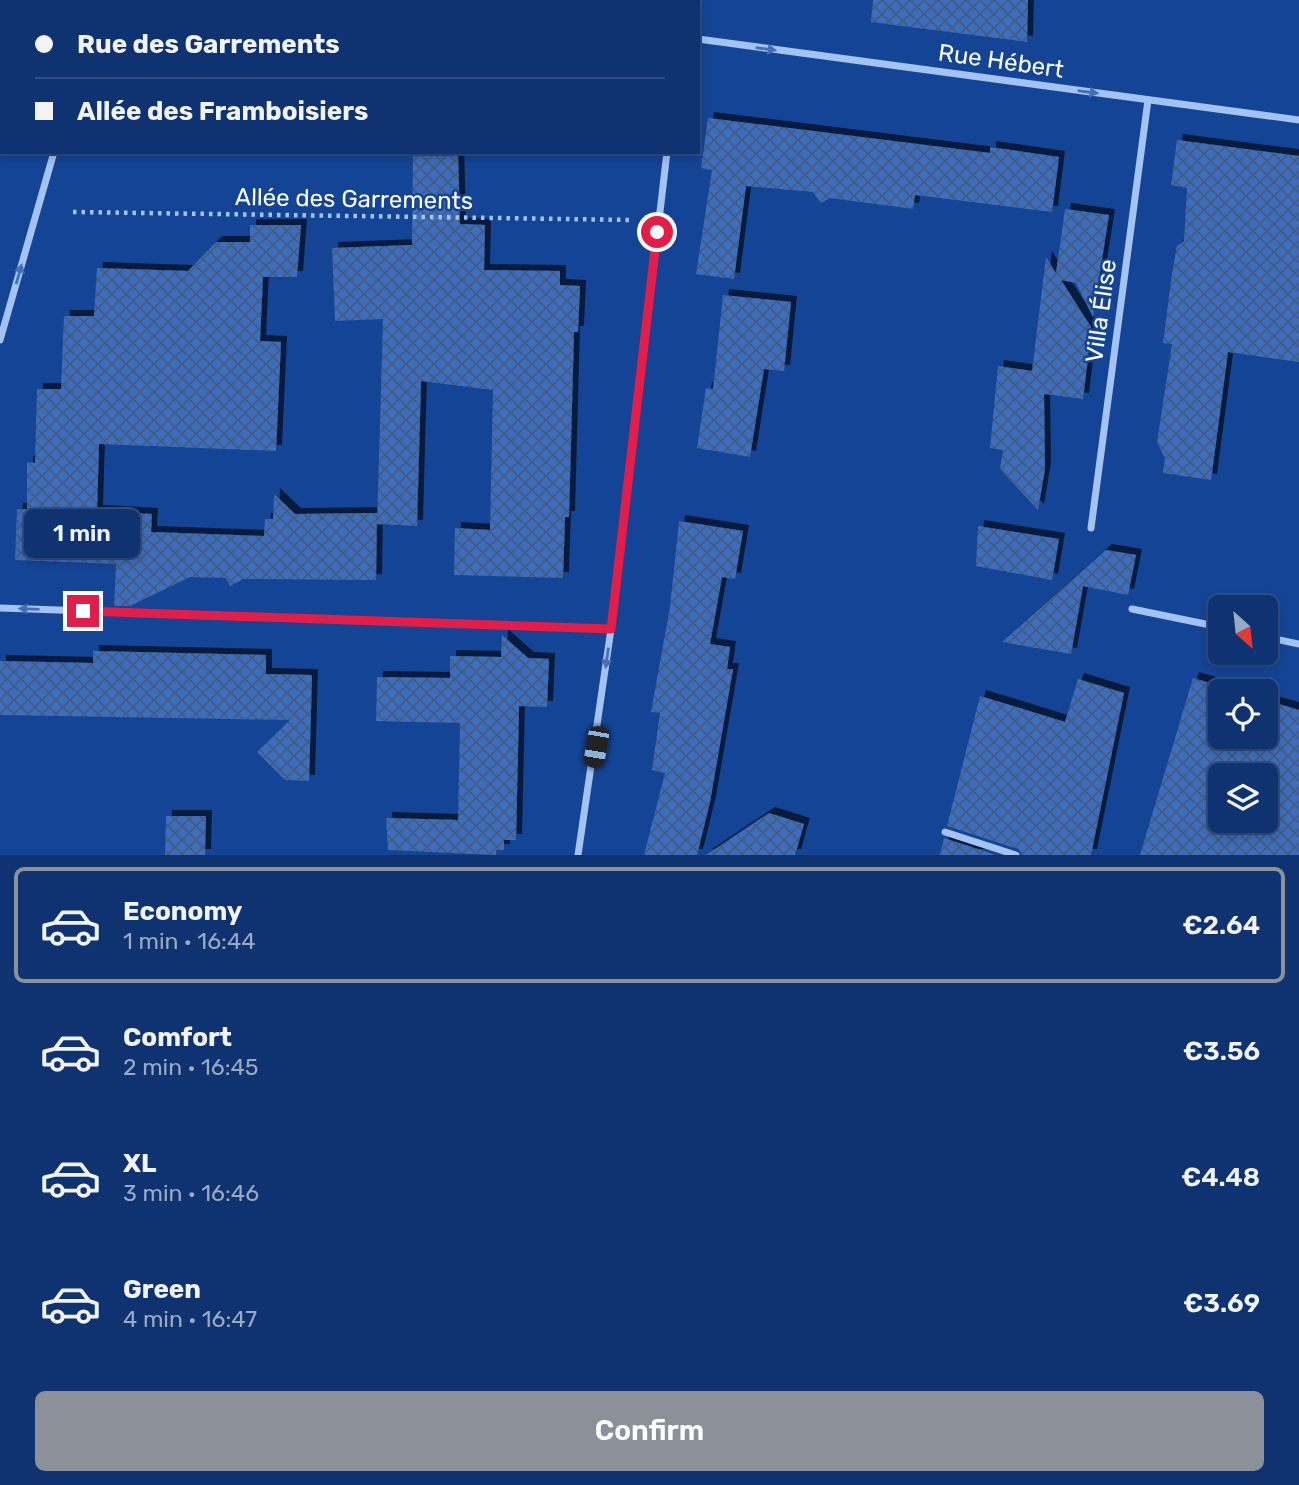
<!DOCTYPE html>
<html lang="en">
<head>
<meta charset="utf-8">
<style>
	body { margin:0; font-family:Rubik,sans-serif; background:#1d3f78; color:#f1f3f6; height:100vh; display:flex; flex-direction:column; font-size:26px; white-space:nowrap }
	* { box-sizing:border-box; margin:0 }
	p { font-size:23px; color:#9baac3 }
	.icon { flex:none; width:38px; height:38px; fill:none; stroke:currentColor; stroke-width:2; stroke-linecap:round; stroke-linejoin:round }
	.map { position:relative; height:855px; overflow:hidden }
	.side { display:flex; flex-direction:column; background:#0f3370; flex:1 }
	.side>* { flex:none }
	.top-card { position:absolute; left:0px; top:0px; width:700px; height:154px; box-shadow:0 4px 10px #0003,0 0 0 2px #2f4e83; display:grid; align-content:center; height:154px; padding:0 35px; background:#0f3370 }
	.needle { width:46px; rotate:153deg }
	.tools { position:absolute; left:1208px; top:595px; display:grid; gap:14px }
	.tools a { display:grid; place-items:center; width:70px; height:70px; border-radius:10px; background:#0f3370; box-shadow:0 4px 10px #0003,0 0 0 2px #2f4e83; font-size:35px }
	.end { position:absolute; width:32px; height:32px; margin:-16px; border:9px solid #e11d48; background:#fff; box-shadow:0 0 0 4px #fff }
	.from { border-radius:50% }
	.bubble { position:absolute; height:49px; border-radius:10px; background:#0f3370; box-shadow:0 4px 10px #0003,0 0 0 2px #2f4e83; font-size:23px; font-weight:600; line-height:49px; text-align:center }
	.car { position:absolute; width:21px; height:42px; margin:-21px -10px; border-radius:9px; box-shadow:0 0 5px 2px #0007; background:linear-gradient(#222 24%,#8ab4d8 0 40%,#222 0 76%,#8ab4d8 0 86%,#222 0) }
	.top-card b { display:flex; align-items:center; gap:24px; height:66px; font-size:26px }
	.top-card b+b { border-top:2px solid #2f4e83 }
	.top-card i { width:18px; height:18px; background:#f1f3f6 }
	ul { padding:12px 0 0; list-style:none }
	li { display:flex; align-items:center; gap:21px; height:116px; margin:0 14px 10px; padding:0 21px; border:4px solid transparent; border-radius:10px }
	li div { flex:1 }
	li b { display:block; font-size:26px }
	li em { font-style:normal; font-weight:600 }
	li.on { border-color:#8c9099 }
	li>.icon { width:63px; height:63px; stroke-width:1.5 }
	.action { display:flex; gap:14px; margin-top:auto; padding:14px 35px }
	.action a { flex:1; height:80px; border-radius:10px; background:#8c9099; color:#fff; font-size:28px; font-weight:600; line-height:80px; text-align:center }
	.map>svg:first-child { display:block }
	.building { fill:url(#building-cross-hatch); fill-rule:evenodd; filter:url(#shadow) }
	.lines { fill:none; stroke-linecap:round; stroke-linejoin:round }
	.path { stroke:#a4c2f2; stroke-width:4.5; stroke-dasharray:3.5 5; stroke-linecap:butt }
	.minor { stroke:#a4c2f2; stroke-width:7 }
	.oneway { fill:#4670b6 }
	.route { stroke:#e11d48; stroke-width:9 }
	.labels { text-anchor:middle; stroke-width:5; stroke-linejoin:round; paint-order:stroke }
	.street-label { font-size:24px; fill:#fff; stroke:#144495 }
</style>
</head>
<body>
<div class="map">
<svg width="1299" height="855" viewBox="0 0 1299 855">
	<defs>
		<pattern id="building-cross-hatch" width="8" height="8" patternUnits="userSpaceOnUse" patternTransform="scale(1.75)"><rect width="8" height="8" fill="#3d6ebd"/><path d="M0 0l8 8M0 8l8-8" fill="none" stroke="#455b7f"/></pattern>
		<filter id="shadow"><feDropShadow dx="6" dy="-6" stdDeviation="0" flood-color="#0009"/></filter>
	</defs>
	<rect width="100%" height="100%" fill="#144495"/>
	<g class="building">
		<path d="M873,0H1028L1027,42L871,22Z"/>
		<path d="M708,118L990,153V147L1059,157L1052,212L915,195L913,209L830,198L821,203L813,192L746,186L734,279L696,274L712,170L701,168Z"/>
		<path d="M1177,140L1299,156V362L1228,352L1211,480L1163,473L1165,458L1157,442L1172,344L1163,343L1172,273L1177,246L1184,241L1187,188L1171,185Z"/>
		<path d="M413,152H458L460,224L485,225L484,270L560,271V285L580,286L578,332H574L569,517H565L563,578L454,575L455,528L490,530L493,390L421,381L417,526L377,524L383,319L335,321L332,248L412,245Z"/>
		<path d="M1065,209L1109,215L1093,317L1076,283L1061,280L1091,327V333L1083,399L1044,394L1045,469L1038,510L1000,469L1003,450L990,448L998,366L1032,371L1046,257L1056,273Z"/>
		<path d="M250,225H301L297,277H263L260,341L281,342L276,451L99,444L97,511L152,514L151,532L264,536L265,519H273L274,494L295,514L377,513L376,580L243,579L230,586L226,578L190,577L130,606H114L116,564L15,560L17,509H27V462L35,463L37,389H61L64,316H94L97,268L188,271L216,242H250Z"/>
		<path d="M723,295L791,302L784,371L764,369L750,457L697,448L706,388L713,389Z"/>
		<path d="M679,521L743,531L735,579L722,577L710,644L730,647L727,669H733L710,802L697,855H644L665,773L652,770L660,713L651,712L670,607Z"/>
		<path d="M978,526L1059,539L1052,580L976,566Z"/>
		<path d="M1106,550L1136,555L1128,595L1083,586L1071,654L1002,642Z"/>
		<path d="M502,635L528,658L549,659L547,707L519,706L516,840H504V850H496V855L388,850L386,818L458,820L460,723L376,721L377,677L450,678V656L501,657Z"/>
		<path d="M93,651L266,655V674L312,675L309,781L285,780L257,752L290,720L0,715V661L93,663Z"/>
		<path d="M1193,678L1237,691H1220V737H1265V700L1299,710V855H1140ZM1220,775H1265V821H1220Z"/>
		<path d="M1078,679L1124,693L1091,855H1022L1018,849L947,826L980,696L1065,722Z"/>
		<path d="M769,813L804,824L795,855H706Z"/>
		<path d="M166,816H206L205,855H165Z"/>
		<path d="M944,838L996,855H940Z"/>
	</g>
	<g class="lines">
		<g class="path">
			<path d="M0,29H2"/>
			<path d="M73,212L634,220"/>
		</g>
		<g class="minor">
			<path d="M81,0V2"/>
			<path d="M680,2V0"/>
			<path d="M698,39L1299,120"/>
			<path d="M0,340L54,152"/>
			<path d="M1091,528L1148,100"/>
			<path d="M0,608L611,629"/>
			<path d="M1132,609L1220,627"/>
			<path d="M1265,637L1299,644"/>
			<path d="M945,832L1016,855"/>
			<path d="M578,855L611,629L667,152"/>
		</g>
	</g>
	<defs><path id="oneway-solid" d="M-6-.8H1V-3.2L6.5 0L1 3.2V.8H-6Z" transform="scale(1.75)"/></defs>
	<g class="oneway">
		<use href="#oneway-solid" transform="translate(766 49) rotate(8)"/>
		<use href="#oneway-solid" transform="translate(1088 92) rotate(8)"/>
		<use href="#oneway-solid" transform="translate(19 274) rotate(-74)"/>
		<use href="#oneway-solid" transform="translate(29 609) rotate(-178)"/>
		<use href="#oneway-solid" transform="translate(607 658) rotate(98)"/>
	</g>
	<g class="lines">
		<path class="route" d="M83,611L611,629L657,232"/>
	</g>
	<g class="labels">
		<g class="street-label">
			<text transform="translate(1001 61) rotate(8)" y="8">Rue Hébert</text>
			<text transform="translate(354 199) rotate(1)" y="8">Allée des Garrements</text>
			<text transform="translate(1101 311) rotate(-82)" y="8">Villa Élise</text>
		</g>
	</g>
</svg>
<div class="tools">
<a><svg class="needle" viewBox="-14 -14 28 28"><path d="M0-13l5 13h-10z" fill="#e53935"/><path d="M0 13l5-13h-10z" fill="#9baac3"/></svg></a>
<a><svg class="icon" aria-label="locate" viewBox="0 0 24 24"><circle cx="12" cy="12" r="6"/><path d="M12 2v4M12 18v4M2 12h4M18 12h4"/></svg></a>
<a><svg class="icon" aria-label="layers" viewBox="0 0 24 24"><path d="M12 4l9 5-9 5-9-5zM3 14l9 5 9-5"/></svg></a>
</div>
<i class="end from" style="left:657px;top:232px"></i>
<i class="end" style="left:83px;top:611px"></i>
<div class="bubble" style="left:24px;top:509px;width:116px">1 min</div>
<i class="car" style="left:596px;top:747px;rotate:190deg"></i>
<div class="top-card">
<b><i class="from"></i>Rue des Garrements</b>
<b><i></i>Allée des Framboisiers</b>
</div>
</div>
<section class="side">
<ul>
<li class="on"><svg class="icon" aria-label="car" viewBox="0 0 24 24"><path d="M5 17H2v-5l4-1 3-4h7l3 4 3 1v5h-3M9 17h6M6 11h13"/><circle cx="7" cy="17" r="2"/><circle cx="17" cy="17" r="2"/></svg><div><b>Economy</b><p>1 min · 16:44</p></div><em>€2.64</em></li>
<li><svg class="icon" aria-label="car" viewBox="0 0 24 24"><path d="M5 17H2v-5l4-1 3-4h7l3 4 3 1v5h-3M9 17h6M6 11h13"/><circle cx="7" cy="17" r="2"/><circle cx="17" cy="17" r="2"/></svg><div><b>Comfort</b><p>2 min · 16:45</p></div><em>€3.56</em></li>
<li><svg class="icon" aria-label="car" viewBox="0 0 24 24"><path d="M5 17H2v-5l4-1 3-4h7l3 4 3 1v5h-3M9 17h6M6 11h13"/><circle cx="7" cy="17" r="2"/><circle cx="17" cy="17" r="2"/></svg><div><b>XL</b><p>3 min · 16:46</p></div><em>€4.48</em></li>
<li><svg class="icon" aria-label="car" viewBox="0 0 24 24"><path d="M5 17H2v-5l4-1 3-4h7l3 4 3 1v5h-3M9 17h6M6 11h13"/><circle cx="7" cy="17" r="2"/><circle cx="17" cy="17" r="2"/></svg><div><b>Green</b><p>4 min · 16:47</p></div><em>€3.69</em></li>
</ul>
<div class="action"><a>Confirm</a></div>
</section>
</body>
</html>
